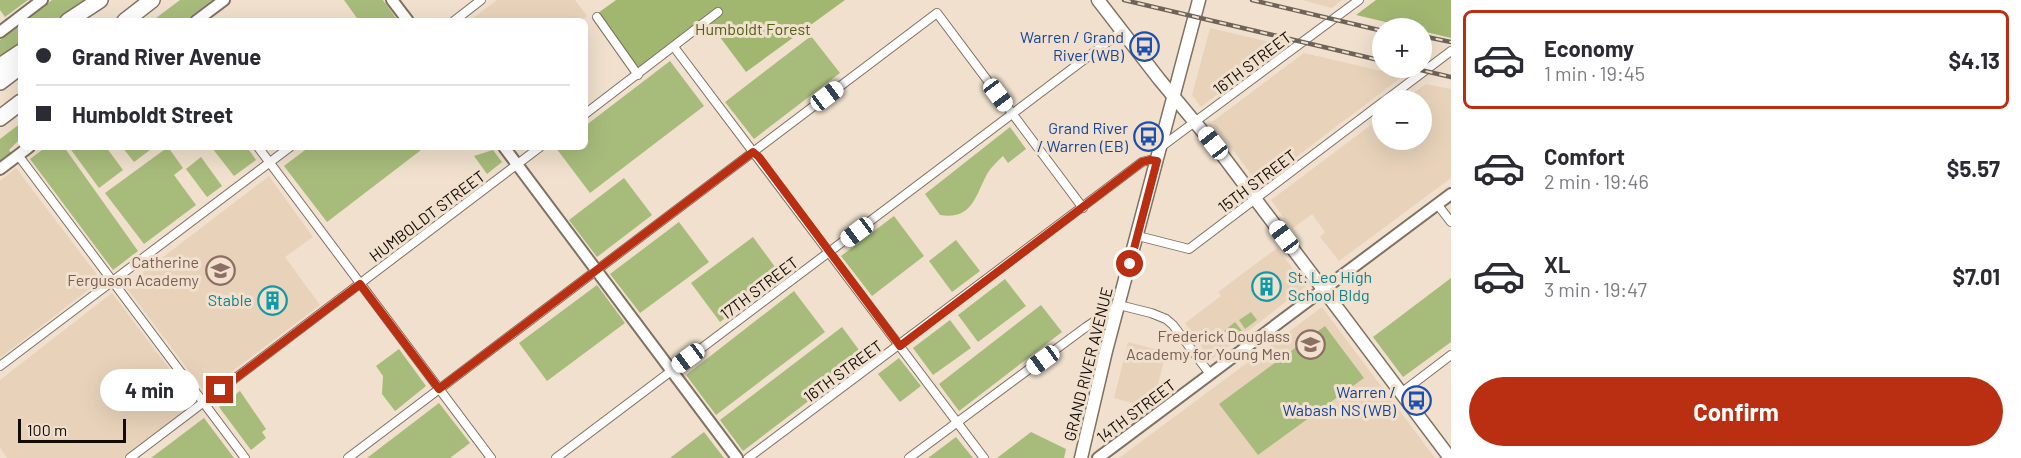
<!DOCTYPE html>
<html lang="en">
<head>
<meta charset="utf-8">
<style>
	body { margin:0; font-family:Barlow,sans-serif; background:#f7f7f7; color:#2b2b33; height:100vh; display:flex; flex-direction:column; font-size:22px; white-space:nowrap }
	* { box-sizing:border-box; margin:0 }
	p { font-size:20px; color:#7c7c81 }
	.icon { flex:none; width:33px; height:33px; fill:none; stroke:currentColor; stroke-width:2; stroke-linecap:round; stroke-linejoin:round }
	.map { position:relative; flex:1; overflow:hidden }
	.sheet { display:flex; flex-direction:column; background:#fff; width:570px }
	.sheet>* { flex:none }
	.banner { position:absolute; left:18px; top:18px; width:570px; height:132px; border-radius:9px; box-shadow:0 6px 24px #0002; display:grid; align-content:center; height:132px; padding:0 18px; background:#fff }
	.controls { position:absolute; left:1372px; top:18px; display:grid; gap:12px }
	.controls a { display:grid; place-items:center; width:60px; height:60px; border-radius:50%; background:#fff; box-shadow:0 6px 24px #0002; font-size:30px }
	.scale { position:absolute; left:18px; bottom:15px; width:108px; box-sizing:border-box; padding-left:6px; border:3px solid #100b05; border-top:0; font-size:16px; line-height:21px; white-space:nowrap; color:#100b05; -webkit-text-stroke:4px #f0e0cd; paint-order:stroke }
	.end { position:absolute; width:27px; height:27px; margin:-14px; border:8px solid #ba2f12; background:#fff; box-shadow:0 0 0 3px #fff }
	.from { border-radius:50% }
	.bubble { position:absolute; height:42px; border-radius:21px; background:#fff; box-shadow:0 6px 24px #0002; font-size:20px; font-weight:700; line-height:42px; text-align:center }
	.car { position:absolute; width:18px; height:36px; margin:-18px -9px; border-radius:8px; box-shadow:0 0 4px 2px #0007; background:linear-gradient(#fff 24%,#345 0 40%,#fff 0 76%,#345 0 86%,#fff 0) }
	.banner b { display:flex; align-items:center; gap:21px; height:57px; font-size:22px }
	.banner b+b { border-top:2px solid #e1e1e2 }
	.banner i { width:15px; height:15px; background:#2b2b33 }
	ul { padding:10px 0 0; list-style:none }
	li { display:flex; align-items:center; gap:18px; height:99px; margin:0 12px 9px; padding:0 6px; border:3px solid transparent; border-radius:9px }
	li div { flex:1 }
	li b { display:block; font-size:22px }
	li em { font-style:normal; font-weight:700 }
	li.current { border-color:#ba2f12 }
	li>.icon { width:54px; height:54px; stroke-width:1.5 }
	.action { display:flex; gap:12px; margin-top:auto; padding:12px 18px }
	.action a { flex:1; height:69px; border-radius:36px; background:#ba2f12; color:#fff; font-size:24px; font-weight:700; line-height:69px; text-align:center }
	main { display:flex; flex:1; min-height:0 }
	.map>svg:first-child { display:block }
	.built { fill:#e8d3ba }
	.green { fill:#a7bc7b }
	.forest { fill:#a1b770 }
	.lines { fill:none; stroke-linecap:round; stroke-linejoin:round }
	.minor-casing { stroke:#807160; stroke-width:10 }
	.tertiary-casing { stroke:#807160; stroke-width:14 }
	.primary-casing { stroke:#807160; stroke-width:15 }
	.motorway-casing { stroke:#807160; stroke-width:18 }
	.minor { stroke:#fff; stroke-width:8 }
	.tertiary { stroke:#fff; stroke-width:10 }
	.primary { stroke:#fff; stroke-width:12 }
	.motorway { stroke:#fff; stroke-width:15 }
	.rail-casing { stroke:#6d6358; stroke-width:4.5 }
	.rail { stroke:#f0e0cd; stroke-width:2; stroke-dasharray:7; stroke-linecap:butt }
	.route { stroke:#ba2f12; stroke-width:8 }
	.labels { text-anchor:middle; stroke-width:6; stroke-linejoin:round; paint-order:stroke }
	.park-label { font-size:16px; fill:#4d6013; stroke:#f0e0cd }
	.transit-label { font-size:16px; fill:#164399; stroke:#f0e0cd; text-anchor:end }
	.street-label { font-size:16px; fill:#100b05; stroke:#f0e0cd }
	.education-label { font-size:16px; fill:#785e54; stroke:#f0e0cd; text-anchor:end }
	.culture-label { font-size:16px; fill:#0d838f; stroke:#f0e0cd; text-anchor:start }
</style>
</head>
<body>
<main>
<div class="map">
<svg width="1451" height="458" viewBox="0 0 1451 458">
	<rect width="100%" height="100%" fill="#f0e0cd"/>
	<g class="built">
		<path d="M497,0H575L587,16L581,21H469Z"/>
		<path d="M1302,0H1342L1332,8Z"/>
		<path d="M1210,28L1283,45L1201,107L1192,95Z"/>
		<path d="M1304,53L1403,76L1259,185L1212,122Z"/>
		<path d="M1426,84L1451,89V178L1339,261L1320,237L1325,232L1312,214L1292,229L1271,200L1383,116V140H1422V100H1404Z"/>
		<path d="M16,168L101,280L0,358V181Z"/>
		<path d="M269,176L313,237L285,257L320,305L205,392L125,286Z"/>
		<path d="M1277,248L1306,286L1211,360L1185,323L1221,296L1218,292Z"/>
		<path d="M112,293L196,404L123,458H7L0,448V380Z"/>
		<path d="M1322,307L1435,458H1119Z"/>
		<path d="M1128,342L1166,352L1154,401L1146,407L1114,398Z"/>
	</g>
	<g class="green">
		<path d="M0,0H28L5,17L0,10Z"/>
		<path d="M52,0H86L59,21H25Z"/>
		<path d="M180,0H212L185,21H152Z"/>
		<path d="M344,0H383L398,21H359Z"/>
		<path d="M21,24V49L0,63V40Z"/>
		<path d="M811,36L840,73L754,139L725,102Z"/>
		<path d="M670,61L704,106L590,193L556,148L585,147V126Z"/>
		<path d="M21,123V138L9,150L12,154L0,162V139Z"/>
		<path d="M1010,127L1026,149L1008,163L1003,156C997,162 991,167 987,174C975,197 972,220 940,215L925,194Z"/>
		<path d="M46,147H64L138,251L113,270L30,159Z"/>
		<path d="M69,147H106L123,170L99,188Z"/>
		<path d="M122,147H154L134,162Z"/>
		<path d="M168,147L183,168L174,175L196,205L144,244L105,193Z"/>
		<path d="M247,147L256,160L234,176L212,148Z"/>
		<path d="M309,147H425L327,222L284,166Z"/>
		<path d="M493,150L502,162L487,174L474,156Z"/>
		<path d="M201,157L222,186L207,197L186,169Z"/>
		<path d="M624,178L652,215L597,257L569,220Z"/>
		<path d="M894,216L924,256L872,296L841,256Z"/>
		<path d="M679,222L709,262L640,313L610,274Z"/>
		<path d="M753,237L781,275L720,322L691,283Z"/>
		<path d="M956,240L980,271L952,292L929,261Z"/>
		<path d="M1451,278V342L1403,377L1373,337Z"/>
		<path d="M1005,279L1026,306L978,342L958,315Z"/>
		<path d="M597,285L625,323L547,381L519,343Z"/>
		<path d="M794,291L825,332L716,415L686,375Z"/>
		<path d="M1041,305L1062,332L959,411L939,384Z"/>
		<path d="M1251,312L1257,320L1245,329L1239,320Z"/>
		<path d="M950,320L971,348L933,375L913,348Z"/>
		<path d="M1235,322L1243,332L1231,341L1224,331Z"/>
		<path d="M1325,326L1364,378L1258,455L1219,404Z"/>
		<path d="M842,327L865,358L743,451L720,420Z"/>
		<path d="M399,349L426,386L395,411L382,394L383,376L376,366Z"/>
		<path d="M899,358L921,386L900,402L878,374Z"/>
		<path d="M240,391L266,429L262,432L266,438L251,450L219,407Z"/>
		<path d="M439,403L470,443L450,458H367Z"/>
		<path d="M204,418L234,458H151Z"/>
		<path d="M704,432L724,458H670Z"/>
		<path d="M1031,432L1066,449L1064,458H997Z"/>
		<path d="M956,437L973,458H928Z"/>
	</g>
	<g class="forest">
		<path d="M616,0H845L746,72L708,21L639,71L598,13Z"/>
		<path d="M1376,0H1451V38L1422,31V28H1411L1356,15Z"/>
	</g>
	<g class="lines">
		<defs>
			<g id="minor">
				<path d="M597,17L638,75"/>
				<path d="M454,21L481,0"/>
				<path d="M674,47L984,458"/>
				<path d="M1386,100L1451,51"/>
				<path d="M585,114L718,12"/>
				<path d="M258,147L491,458"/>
				<path d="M1161,147L1359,0"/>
				<path d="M18,155L245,458"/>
				<path d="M1437,204L1451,222"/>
				<path d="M1138,236L1189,249L1383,102"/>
				<path d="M0,366L290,147"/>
				<path d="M1401,393L1451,355"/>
				<path d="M130,458L540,147"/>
				<path d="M348,458L937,13L1083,208"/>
				<path d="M556,458L1122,31"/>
				<path d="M748,458L1142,162L1150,160L1157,161"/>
				<path d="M909,458L1086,327L1119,305L1151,313L1166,319L1173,325L1210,374"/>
			</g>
			<g id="tertiary">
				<path d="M392,0L408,21"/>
				<path d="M196,21L224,0"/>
				<path d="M0,32L42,0"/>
				<path d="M504,147L737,458"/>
				<path d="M0,169L29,147"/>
				<path d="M1098,458L1451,194"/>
			</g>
			<g id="primary">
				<path d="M1098,0L1159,79L1223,156L1450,458"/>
				<path d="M1081,458L1106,351L1199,0"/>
			</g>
			<g id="motorway">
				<path d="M68,21L100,0"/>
				<path d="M125,21L152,0"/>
				<path d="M0,66L21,52"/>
				<path d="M0,82L21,66"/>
				<path d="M0,118L21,102"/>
			</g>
		</defs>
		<use href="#minor" class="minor-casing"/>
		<use href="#tertiary" class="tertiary-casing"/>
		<use href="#primary" class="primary-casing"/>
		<use href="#motorway" class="motorway-casing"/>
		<use href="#minor" class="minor"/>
		<use href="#tertiary" class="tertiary"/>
		<use href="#primary" class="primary"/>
		<use href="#motorway" class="motorway"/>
		<defs>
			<g id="rail">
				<path d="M1124,0L1383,61"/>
				<path d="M1252,0L1383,31"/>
				<path d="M1422,36L1451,42"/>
				<path d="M1412,68L1451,77"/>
			</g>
		</defs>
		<use href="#rail" class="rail-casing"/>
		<use href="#rail" class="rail"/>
	</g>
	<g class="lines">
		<path class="route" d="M220,390L360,284L439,389L753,152L759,157L900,346L1142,162L1150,160L1157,161L1130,264"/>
	</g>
	<defs>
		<symbol id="bus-ring" viewBox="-11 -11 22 22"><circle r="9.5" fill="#f0e0cd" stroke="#1a4fb4" stroke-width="1.5"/><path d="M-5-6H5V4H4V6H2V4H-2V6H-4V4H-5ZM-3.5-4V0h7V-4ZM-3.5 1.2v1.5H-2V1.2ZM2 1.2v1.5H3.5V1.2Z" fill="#1a4fb4"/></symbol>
		<symbol id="school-ring" viewBox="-11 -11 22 22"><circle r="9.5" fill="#f0e0cd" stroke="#8d6e63" stroke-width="1.5"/><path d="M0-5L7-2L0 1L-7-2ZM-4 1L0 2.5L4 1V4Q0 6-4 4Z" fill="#8d6e63"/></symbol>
		<symbol id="building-ring" viewBox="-11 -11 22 22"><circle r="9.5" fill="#f0e0cd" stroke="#0f9aa8" stroke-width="1.5"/><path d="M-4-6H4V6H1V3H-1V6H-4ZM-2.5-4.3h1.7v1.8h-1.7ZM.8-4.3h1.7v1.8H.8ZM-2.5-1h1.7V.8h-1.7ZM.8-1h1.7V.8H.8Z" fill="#0f9aa8"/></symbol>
	</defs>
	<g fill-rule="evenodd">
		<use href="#bus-ring" x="1128" y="30" width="33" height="33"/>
		<use href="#bus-ring" x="1132" y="120" width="33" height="33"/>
		<use href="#school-ring" x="204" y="254" width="33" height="33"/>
		<use href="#building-ring" x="1250" y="270" width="33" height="33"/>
		<use href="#building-ring" x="256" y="284" width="33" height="33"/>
		<use href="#school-ring" x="1294" y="328" width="33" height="33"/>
		<use href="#bus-ring" x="1400" y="384" width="33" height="33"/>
	</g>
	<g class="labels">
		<g class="park-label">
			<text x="753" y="35">Humboldt Forest</text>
		</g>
		<g class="transit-label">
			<text x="1124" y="43">Warren / Grand<tspan x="1124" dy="18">River (WB)</tspan></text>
			<text x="1128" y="134">Grand River<tspan x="1128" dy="18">/ Warren (EB)</tspan></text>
			<text x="1396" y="398">Warren /<tspan x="1396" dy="18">Wabash NS (WB)</tspan></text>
		</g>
		<g class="street-label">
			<text transform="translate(1252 63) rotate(-37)" y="6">16TH STREET</text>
			<text transform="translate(1257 181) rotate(-37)" y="6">15TH STREET</text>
			<text transform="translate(427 216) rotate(-37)" y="6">HUMBOLDT STREET</text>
			<text transform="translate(759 288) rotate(-37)" y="6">17TH STREET</text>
			<text transform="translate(1088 364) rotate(-76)" y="6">GRAND RIVER AVENUE</text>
			<text transform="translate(843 371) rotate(-36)" y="6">16TH STREET</text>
			<text transform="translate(1136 411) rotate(-37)" y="6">14TH STREET</text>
		</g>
		<g class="education-label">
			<text x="199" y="268">Catherine<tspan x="199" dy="18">Ferguson Academy</tspan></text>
			<text x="1290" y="342">Frederick Douglass<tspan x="1290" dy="18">Academy for Young Men</tspan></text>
		</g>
		<g class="culture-label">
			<text x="1288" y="283">St. Leo High<tspan x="1288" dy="18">School Bldg</tspan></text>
			<text x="252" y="306" text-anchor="end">Stable</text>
		</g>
	</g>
</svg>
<div class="controls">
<a>+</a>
<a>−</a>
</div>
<div class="scale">100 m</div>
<i class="end from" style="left:1130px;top:264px"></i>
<i class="end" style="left:220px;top:390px"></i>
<div class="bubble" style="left:100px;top:369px;width:99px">4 min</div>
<i class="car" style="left:998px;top:95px;rotate:143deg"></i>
<i class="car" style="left:827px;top:96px;rotate:53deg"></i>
<i class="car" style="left:1213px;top:143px;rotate:322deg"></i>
<i class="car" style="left:857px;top:232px;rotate:233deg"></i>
<i class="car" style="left:1284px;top:237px;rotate:323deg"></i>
<i class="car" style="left:688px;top:358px;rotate:233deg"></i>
<i class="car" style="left:1043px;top:360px;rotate:234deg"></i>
<div class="banner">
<b><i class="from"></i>Grand River Avenue</b>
<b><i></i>Humboldt Street</b>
</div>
</div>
<section class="sheet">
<ul>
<li class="current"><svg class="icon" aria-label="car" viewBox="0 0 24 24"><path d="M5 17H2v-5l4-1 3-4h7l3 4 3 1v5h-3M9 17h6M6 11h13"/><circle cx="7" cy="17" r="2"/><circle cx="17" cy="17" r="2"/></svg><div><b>Economy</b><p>1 min · 19:45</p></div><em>$4.13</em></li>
<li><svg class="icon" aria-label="car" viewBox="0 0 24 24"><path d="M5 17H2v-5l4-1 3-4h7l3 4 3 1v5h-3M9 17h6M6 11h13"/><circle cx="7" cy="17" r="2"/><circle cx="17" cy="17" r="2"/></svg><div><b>Comfort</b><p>2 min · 19:46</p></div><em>$5.57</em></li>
<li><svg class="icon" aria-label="car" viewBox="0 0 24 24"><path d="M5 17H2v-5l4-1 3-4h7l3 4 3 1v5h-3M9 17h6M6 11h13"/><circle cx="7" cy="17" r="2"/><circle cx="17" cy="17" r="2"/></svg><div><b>XL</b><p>3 min · 19:47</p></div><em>$7.01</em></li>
</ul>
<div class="action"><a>Confirm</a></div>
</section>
</main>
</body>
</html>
